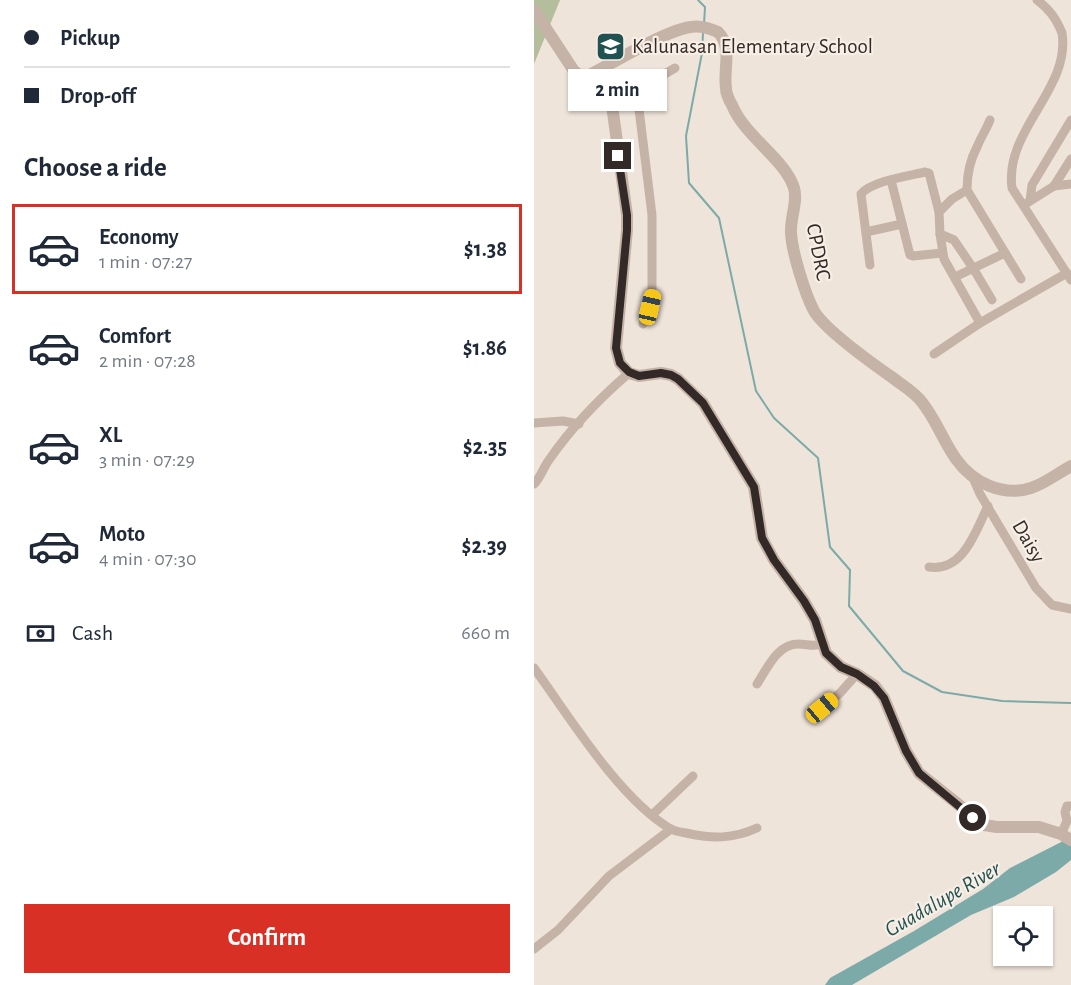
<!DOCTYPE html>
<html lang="en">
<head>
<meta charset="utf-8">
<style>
	body { margin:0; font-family:"Alegreya Sans",sans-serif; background:#f2f2f3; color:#1f2937; height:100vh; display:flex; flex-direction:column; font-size:22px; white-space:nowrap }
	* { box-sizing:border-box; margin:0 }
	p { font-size:20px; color:#747a83 }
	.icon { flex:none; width:33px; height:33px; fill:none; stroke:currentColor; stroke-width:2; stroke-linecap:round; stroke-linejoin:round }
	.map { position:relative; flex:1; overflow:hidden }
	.details { display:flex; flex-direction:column; background:#fff; width:534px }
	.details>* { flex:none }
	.guide { display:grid; align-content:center; height:132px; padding:0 24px; background:#fff }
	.fabs { position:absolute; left:459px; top:906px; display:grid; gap:12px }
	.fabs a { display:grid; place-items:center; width:60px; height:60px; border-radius:0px; background:#fff; box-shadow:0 2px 4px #0004; font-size:30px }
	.end { position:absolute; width:27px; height:27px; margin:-14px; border:8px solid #332a27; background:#fff; box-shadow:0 0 0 3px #fff }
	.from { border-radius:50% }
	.bubble { position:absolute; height:42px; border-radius:0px; background:#fff; box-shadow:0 2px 4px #0004; font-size:20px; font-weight:700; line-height:42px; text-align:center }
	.car { position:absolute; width:18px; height:36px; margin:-18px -9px; border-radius:8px; box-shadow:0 0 4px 2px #0007; background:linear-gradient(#f5c518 24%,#345 0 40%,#f5c518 0 76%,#345 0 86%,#f5c518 0) }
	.guide b { display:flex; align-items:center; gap:21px; height:57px; font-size:22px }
	.guide b+b { border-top:2px solid #e0e1e3 }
	.guide i { width:15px; height:15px; background:#1f2937 }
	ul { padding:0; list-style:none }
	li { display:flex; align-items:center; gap:18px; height:90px; margin:0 12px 9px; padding:0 12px; border:3px solid transparent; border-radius:0px }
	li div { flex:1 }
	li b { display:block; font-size:22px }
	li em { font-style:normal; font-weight:700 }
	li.selected { border-color:#d93025 }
	li>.icon { width:54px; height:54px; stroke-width:1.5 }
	h2 { padding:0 24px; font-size:27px; line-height:72px }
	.pay { display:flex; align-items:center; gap:15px; height:66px; padding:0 24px; font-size:22px }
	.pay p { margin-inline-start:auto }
	.primary-button { display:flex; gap:12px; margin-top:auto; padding:12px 24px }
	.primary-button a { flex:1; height:69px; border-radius:0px; background:#d93025; color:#fff; font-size:24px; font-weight:700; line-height:69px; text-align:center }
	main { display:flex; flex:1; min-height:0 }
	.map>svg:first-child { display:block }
	.green { fill:#b4bd9c }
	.water { fill:#7caaa9 }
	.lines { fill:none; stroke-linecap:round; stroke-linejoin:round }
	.stream { stroke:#7caaa9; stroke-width:2 }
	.minor { stroke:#c6b3a7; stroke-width:9 }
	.tertiary { stroke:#c6b3a7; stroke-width:12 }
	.route { stroke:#332a27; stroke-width:8 }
	.labels { text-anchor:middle; stroke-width:4.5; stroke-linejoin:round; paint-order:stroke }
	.poi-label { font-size:21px; fill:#332a27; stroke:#f7eee6; text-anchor:start }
	.street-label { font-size:21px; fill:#332a27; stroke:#f7eee6 }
	.water-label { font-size:22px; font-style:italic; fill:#205251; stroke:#f7eee6 }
</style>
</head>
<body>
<main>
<section class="details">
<div class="guide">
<b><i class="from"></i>Pickup</b>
<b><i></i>Drop-off</b>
</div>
<h2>Choose a ride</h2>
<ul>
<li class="selected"><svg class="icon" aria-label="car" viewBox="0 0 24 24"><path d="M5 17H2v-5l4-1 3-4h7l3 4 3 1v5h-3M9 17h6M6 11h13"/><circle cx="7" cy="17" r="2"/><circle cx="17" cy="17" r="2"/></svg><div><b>Economy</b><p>1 min · 07:27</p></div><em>$1.38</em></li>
<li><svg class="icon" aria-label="car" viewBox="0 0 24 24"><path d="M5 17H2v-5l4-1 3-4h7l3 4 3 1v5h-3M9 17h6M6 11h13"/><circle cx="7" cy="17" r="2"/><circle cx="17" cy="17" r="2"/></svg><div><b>Comfort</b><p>2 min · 07:28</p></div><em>$1.86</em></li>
<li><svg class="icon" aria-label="car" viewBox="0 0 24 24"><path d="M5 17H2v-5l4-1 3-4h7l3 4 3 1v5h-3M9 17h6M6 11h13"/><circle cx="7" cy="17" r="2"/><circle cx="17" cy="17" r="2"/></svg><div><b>XL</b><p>3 min · 07:29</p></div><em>$2.35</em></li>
<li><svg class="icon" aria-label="car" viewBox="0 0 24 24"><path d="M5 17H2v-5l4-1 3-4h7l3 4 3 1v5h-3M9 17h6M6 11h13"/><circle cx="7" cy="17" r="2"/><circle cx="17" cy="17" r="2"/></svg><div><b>Moto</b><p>4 min · 07:30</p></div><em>$2.39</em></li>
</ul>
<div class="pay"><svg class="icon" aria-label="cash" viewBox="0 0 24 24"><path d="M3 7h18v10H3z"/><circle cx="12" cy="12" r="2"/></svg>Cash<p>660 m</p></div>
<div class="primary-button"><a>Confirm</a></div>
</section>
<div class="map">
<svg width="537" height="985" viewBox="0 0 537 985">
	<rect width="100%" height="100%" fill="#efe4da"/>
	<path class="green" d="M0,0H26L0,64Z"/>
	<path class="water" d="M537,837V860L522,872L480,897L437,915L318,985H291L296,978L380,931L449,889L476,868Z"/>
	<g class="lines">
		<g class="stream">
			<path d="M164,0L171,7L170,24"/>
			<path d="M169,33L168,53L152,136L155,183L185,218L222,391L240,418L284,458L296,547L316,570L315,606L369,671L408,692L468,701L537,703"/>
		</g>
		<g class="minor">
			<path d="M503,0C515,9 522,18 528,33C537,89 470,130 478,188L537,280"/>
			<path d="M103,93L118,215V294L109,324"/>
			<path d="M77,98L103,93L115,83L141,68"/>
			<path d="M456,120C452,130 447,137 443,147C436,160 433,175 433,190L487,279"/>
			<path d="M357,180L376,255L379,256L408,253"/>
			<path d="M520,186L537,159"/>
			<path d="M496,201L498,185L537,120"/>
			<path d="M493,203L520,186L537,184"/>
			<path d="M405,212L418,199L433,190"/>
			<path d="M332,232L368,224"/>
			<path d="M406,234L420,240L439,268L458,300"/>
			<path d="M336,265L327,194C338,181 374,176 391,172L395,173L405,212L406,234L410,259L446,323"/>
			<path d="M421,277L471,253"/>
			<path d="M400,354L446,323L533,273"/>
			<path d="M0,423L29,421L45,424"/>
			<path d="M439,478L446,494L502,588L518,605L537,609"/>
			<path d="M0,484C7,477 9,468 15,460C37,428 66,398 95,373"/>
			<path d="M395,567C430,572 442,530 454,506"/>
			<path d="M0,668C35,716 84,797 135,828C140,831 146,832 152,833C178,839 199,839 223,828"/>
			<path d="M223,684C233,669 243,644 264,644C273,644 279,647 288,644"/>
			<path d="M288,708L306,693L323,674"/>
			<path d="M118,815L159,776"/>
			<path d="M527,834L533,821L531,812L533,806H537"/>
			<path d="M0,949L24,930L75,876L137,829"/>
		</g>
		<g class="tertiary">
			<path d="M0,10L40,71L77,98L93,215V230L82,348L86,363L95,373L105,376L127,373L137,375L144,379L169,403L220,487L228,538L240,560L270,601L281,620L292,653L307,667L323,674L341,686L350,698L372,751L385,773L450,825L463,827H505L527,834L537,840"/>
			<path d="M50,78C76,65 131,30 157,27C166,25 175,28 184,32C199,47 189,69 192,88C192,94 195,100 198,105C211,137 251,159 260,188C264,202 256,218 257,233C258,252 271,294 280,311C292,331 339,364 359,378C368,385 380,392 387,401C402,419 409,441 422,459C439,483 469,497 497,488C512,483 524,473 537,466"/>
		</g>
	</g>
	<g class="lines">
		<path class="route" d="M84,156L93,215V230L82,348L86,363L95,372L105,376L127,373L137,375L144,379L169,403L220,487L228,538L240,560L270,601L281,620L292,653L307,667L323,674L340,686L350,698L372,751L385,773L439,818"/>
	</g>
	<defs>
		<symbol id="school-square" viewBox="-11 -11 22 22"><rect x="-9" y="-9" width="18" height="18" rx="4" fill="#205251" stroke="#f7eee6"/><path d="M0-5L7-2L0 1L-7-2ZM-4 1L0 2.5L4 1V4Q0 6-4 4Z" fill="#fff"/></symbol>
	</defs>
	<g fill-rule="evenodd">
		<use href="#school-square" x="60" y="30" width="33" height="33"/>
	</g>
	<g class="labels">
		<g class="poi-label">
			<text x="98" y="53">Kalunasan Elementary School</text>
		</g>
		<g class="street-label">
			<text transform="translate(285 252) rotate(79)" y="7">CPDRC</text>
			<text transform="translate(495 541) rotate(60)" y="7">Daisy</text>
		</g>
		<g class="water-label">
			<text transform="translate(408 898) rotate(-30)" y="8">Guadalupe River</text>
		</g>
	</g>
</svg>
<div class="fabs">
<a><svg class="icon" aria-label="locate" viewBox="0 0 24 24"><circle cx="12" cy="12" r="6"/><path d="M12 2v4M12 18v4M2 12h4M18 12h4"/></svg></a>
</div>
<i class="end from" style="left:439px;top:818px"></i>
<i class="end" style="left:84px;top:156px"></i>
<div class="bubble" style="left:34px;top:69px;width:99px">2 min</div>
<i class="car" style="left:116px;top:307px;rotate:13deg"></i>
<i class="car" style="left:288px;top:708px;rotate:50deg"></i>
</div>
</main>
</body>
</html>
